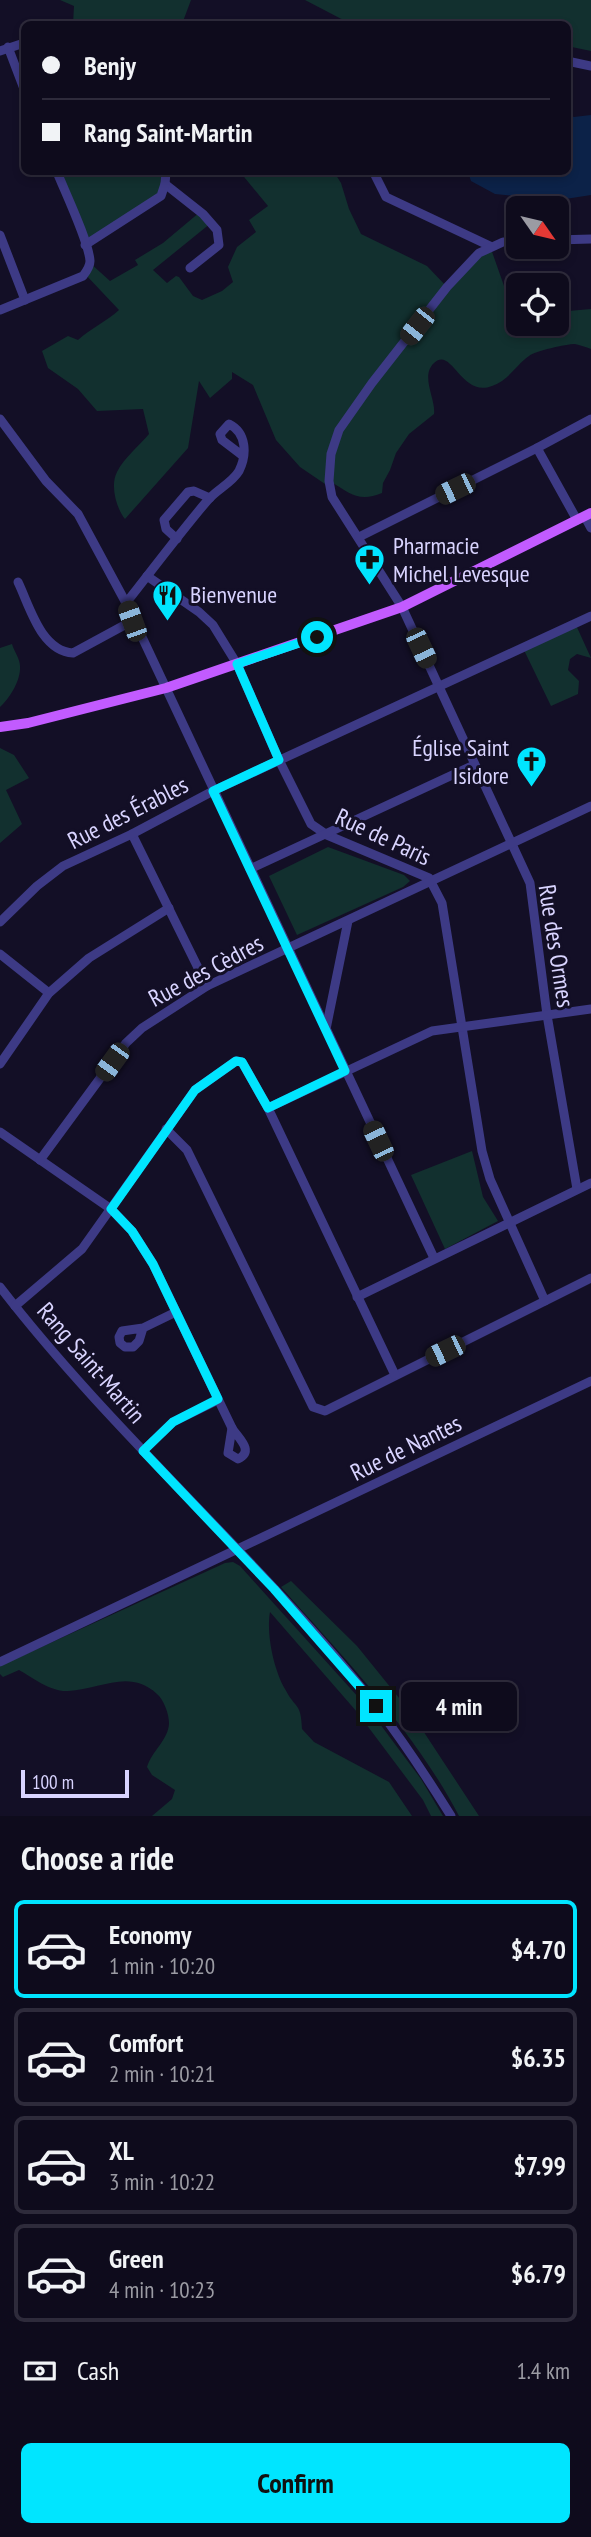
<!DOCTYPE html>
<html lang="en">
<head>
<meta charset="utf-8">
<style>
	body { margin:0; font-family:"PT Sans Narrow",sans-serif; background:#1c1929; color:#f1f3f6; height:100vh; display:flex; flex-direction:column; font-size:26px; white-space:nowrap }
	* { box-sizing:border-box; margin:0 }
	p { font-size:23px; color:#9b9ba3 }
	.icon { flex:none; width:38px; height:38px; fill:none; stroke:currentColor; stroke-width:2; stroke-linecap:round; stroke-linejoin:round }
	.map { position:relative; height:1816px; overflow:hidden }
	.drawer { display:flex; flex-direction:column; background:#0e0b1c; flex:1 }
	.drawer>* { flex:none }
	.top-card { position:absolute; left:21px; top:21px; width:550px; height:154px; border-radius:10px; box-shadow:0 4px 10px #0003,0 0 0 2px #2e2b3b; display:grid; align-content:center; height:154px; padding:0 21px; background:#0e0b1c }
	.needle { width:46px; rotate:124deg }
	.controls { position:absolute; left:506px; top:196px; display:grid; gap:14px }
	.controls a { display:grid; place-items:center; width:63px; height:63px; border-radius:10px; background:#0e0b1c; box-shadow:0 4px 10px #0003,0 0 0 2px #2e2b3b; font-size:35px }
	.scale { position:absolute; left:21px; bottom:18px; width:108px; box-sizing:border-box; padding-left:7px; border:4px solid #d9d4ff; border-top:0; font-size:19px; line-height:24px; white-space:nowrap; color:#d9d4ff; -webkit-text-stroke:5px #130f26; paint-order:stroke }
	.end { position:absolute; width:32px; height:32px; margin:-16px; border:9px solid #00e5ff; background:#111; box-shadow:0 0 0 4px #111 }
	.from { border-radius:50% }
	.bubble { position:absolute; height:49px; border-radius:10px; background:#0e0b1c; box-shadow:0 4px 10px #0003,0 0 0 2px #2e2b3b; font-size:23px; font-weight:700; line-height:49px; text-align:center }
	.car { position:absolute; width:21px; height:42px; margin:-21px -10px; border-radius:9px; box-shadow:0 0 5px 2px #0007; background:linear-gradient(#222 24%,#8ab4d8 0 40%,#222 0 76%,#8ab4d8 0 86%,#222 0) }
	.top-card b { display:flex; align-items:center; gap:24px; height:66px; font-size:26px }
	.top-card b+b { border-top:2px solid #2e2b3b }
	.top-card i { width:18px; height:18px; background:#f1f3f6 }
	ul { padding:0; list-style:none }
	li { display:flex; align-items:center; gap:21px; height:98px; margin:0 14px 10px; padding:0 7px; border:4px solid #2e2b3b; border-radius:10px }
	li div { flex:1 }
	li b { display:block; font-size:26px }
	li em { font-style:normal; font-weight:700 }
	li.current { border-color:#00e5ff }
	li>.icon { width:63px; height:63px; stroke-width:1.5 }
	h2 { padding:0 21px; font-size:32px; line-height:84px }
	.pay { display:flex; align-items:center; gap:18px; height:77px; padding:0 21px; font-size:26px }
	.pay p { margin-inline-start:auto }
	.button { display:flex; gap:14px; margin-top:auto; padding:14px 21px }
	.button a { flex:1; height:80px; border-radius:10px; background:#00e5ff; color:#111; font-size:28px; font-weight:700; line-height:80px; text-align:center }
	.map>svg:first-child { display:block }
	.green { fill:#12302f }
	.water { fill:#0c2248 }
	.lines { fill:none; stroke-linecap:round; stroke-linejoin:round }
	.minor { stroke:#3d3a85; stroke-width:9 }
	.major { stroke:#c25bff; stroke-width:10 }
	.route { stroke:#00e5ff; stroke-width:9 }
	.labels { text-anchor:middle; stroke-width:6; stroke-linejoin:round; paint-order:stroke }
	.poi-label { font-size:24px; fill:#d9d4ff; stroke:#130f26; text-anchor:start }
	.street-label { font-size:24px; fill:#d9d4ff; stroke:#130f26 }
</style>
</head>
<body>
<div class="map">
<svg width="591" height="1816" viewBox="0 0 591 1816">
	<rect width="100%" height="100%" fill="#130f26"/>
	<g class="green">
		<path d="M60,0H191L182,24H73L74,6Z"/>
		<path d="M305,0H591V51L567,46V24L422,23L351,24Z"/>
		<path d="M57,172H166L161,196L85,245Z"/>
		<path d="M240,172H334L341,183L349,209L361,234L427,266L447,287L490,246L517,323L556,324L557,312L591,309V349C586,347 580,345 575,344C566,344 535,351 529,356C515,366 509,380 492,386C461,398 452,346 434,363C420,376 436,399 434,414L409,434L396,453L390,470L383,483L382,493C359,503 349,493 330,481L325,484L300,467L276,440L253,385L232,372V379L210,398L199,381L188,448L125,519C116,508 110,485 117,472C124,458 139,446 149,434L143,409L97,411L78,389L48,368L42,351L68,336L78,340C91,328 106,322 119,310L85,274L90,263L110,281L138,265L135,260L163,243L200,212L211,223L153,270L167,283L176,276L179,277L193,296L202,300L222,291L233,282L228,267L237,247L256,232L249,220L268,206Z"/>
		<path d="M575,623L591,658L577,654L570,659L568,670L579,681L578,694L551,706L523,648Z"/>
		<path d="M12,644C14,651 20,659 20,666C21,680 10,698 0,707V648Z"/>
		<path d="M0,748L14,755L29,778L6,790L22,824L0,843Z"/>
		<path d="M328,847L404,875L410,881L403,887L297,935L269,876Z"/>
		<path d="M472,1151L483,1197L498,1221L445,1249L411,1175Z"/>
		<path d="M233,1562L240,1566L368,1708L421,1779L443,1816H431L423,1800L357,1712L270,1612C266,1634 274,1670 285,1689C296,1710 301,1702 302,1729L314,1742L389,1782L412,1816H152L172,1799L175,1790L152,1775L147,1767C151,1752 169,1739 169,1723C169,1714 164,1700 157,1694C129,1668 100,1690 68,1691C51,1692 33,1678 19,1670L3,1677L0,1674V1666L225,1563Z"/>
		<path d="M291,1581L357,1646L412,1714L479,1816H459C414,1730 344,1658 281,1587Z"/>
	</g>
	<path class="water" d="M567,114L574,117L591,115V195L559,200L495,194L471,181L468,172H567Z"/>
	<g class="lines">
		<g class="minor">
			<path d="M8,47L24,89"/>
			<path d="M0,51L24,43"/>
			<path d="M567,61L591,66"/>
			<path d="M375,175L386,197L490,246"/>
			<path d="M165,184L203,214L217,230L219,245L190,268"/>
			<path d="M0,235L25,300"/>
			<path d="M556,240L591,239"/>
			<path d="M518,242H503L479,253L447,287L372,383L339,430L331,454L329,481L332,497L402,607L530,883L547,1015L577,1189"/>
			<path d="M85,245L161,196L165,184L166,172"/>
			<path d="M0,310L83,276C86,272 90,267 90,261C89,242 65,192 57,172"/>
			<path d="M0,419L46,481L78,514L126,603L434,1258"/>
			<path d="M537,448L577,520"/>
			<path d="M585,517L591,528"/>
			<path d="M359,537L537,448L591,419"/>
			<path d="M177,539L166,529L164,520L188,492L194,491L210,498"/>
			<path d="M147,576L199,612L213,625L237,664L279,760L311,824L327,835L429,878L442,903L482,1151L490,1179L545,1301"/>
			<path d="M18,582C30,607 41,651 73,653L132,621"/>
			<path d="M126,603C153,569 179,534 207,501C216,490 232,483 239,471C247,455 247,433 229,424L220,434L222,440L243,456"/>
			<path d="M132,834L207,986"/>
			<path d="M250,869L474,765"/>
			<path d="M0,922L37,886L63,866L132,834L213,791L591,616"/>
			<path d="M0,954L49,993"/>
			<path d="M326,1029L348,921"/>
			<path d="M0,1064L49,993L89,958L169,908"/>
			<path d="M268,1108L432,1031L591,1009"/>
			<path d="M166,1129L187,1150L313,1407L325,1411L591,1278"/>
			<path d="M0,1132L111,1209L132,1231L153,1264L232,1428"/>
			<path d="M40,1160L126,1043L142,1028L207,986L591,806"/>
			<path d="M0,1287C115,1436 260,1559 376,1706C403,1741 428,1779 451,1816"/>
			<path d="M357,1297L591,1183"/>
			<path d="M15,1306L82,1249L195,1090L236,1061L242,1062L268,1108L395,1375"/>
			<path d="M143,1328L139,1341L133,1347H125L120,1343L119,1337L122,1331L143,1328L176,1312"/>
			<path d="M232,1428C238,1438 255,1451 238,1459L228,1453Z"/>
			<path d="M143,1451L173,1422L218,1400"/>
			<path d="M0,1662L591,1381"/>
		</g>
		<path class="major" d="M0,727L28,723L166,688L402,607L591,513"/>
	</g>
	<g class="lines">
		<path class="route" d="M317,637L237,664L279,760L213,791L345,1071L268,1108L242,1062L236,1061L195,1090L111,1209L132,1231L153,1264L218,1399L173,1422L143,1451L274,1589L376,1706"/>
	</g>
	<defs>
		<symbol id="pharmacy-pin" viewBox="-11 -11 22 30"><path d="M0 17L-7.5 6A9.5 9.5 0 1 1 7.5 6Z" fill="#00e5ff" stroke="#130f26"/><path d="M-2-6h4v4h4v4h-4v4h-4v-4h-4v-4h4Z" fill="#111"/></symbol>
		<symbol id="restaurant-pin" viewBox="-11 -11 22 30"><path d="M0 17L-7.5 6A9.5 9.5 0 1 1 7.5 6Z" fill="#00e5ff" stroke="#130f26"/><path d="M-5-6h1v4h1v-4h1v4h1v-4h1v5L-1.5 .5V6h-2V.5L-5-1ZM5-6V6H3V1.5H1.5Q1.5-4 5-6Z" fill="#111"/></symbol>
		<symbol id="church-pin" viewBox="-11 -11 22 30"><path d="M0 17L-7.5 6A9.5 9.5 0 1 1 7.5 6Z" fill="#00e5ff" stroke="#130f26"/><path d="M-1.2-6h2.4v3.5h3.3v2.4h-3.3V6h-2.4V-.1h-3.3v-2.4h3.3Z" fill="#111"/></symbol>
	</defs>
	<g fill-rule="evenodd">
		<use href="#pharmacy-pin" x="352" y="542" width="35" height="47"/>
		<use href="#restaurant-pin" x="150" y="578" width="35" height="47"/>
		<use href="#church-pin" x="514" y="744" width="35" height="47"/>
	</g>
	<g class="labels">
		<g class="poi-label">
			<text x="393" y="554">Pharmacie<tspan x="393" dy="28">Michel Levesque</tspan></text>
			<text x="190" y="603">Bienvenue</text>
			<text x="509" y="756" text-anchor="end">Église Saint<tspan x="509" dy="28">Isidore</tspan></text>
		</g>
		<g class="street-label">
			<text transform="translate(128 813) rotate(-27)" y="8">Rue des Érables</text>
			<text transform="translate(383 837) rotate(25)" y="8">Rue de Paris</text>
			<text transform="translate(556 946) rotate(81)" y="8">Rue des Ormes</text>
			<text transform="translate(206 971) rotate(-28)" y="8">Rue des Cèdres</text>
			<text transform="translate(91 1363) rotate(49)" y="8">Rang Saint-Martin</text>
			<text transform="translate(406 1448) rotate(-26)" y="8">Rue de Nantes</text>
		</g>
	</g>
</svg>
<div class="controls">
<a><svg class="needle" viewBox="-14 -14 28 28"><path d="M0-13l5 13h-10z" fill="#e53935"/><path d="M0 13l5-13h-10z" fill="#9b9ba3"/></svg></a>
<a><svg class="icon" aria-label="locate" viewBox="0 0 24 24"><circle cx="12" cy="12" r="6"/><path d="M12 2v4M12 18v4M2 12h4M18 12h4"/></svg></a>
</div>
<div class="scale">100 m</div>
<i class="end from" style="left:317px;top:637px"></i>
<i class="end" style="left:376px;top:1706px"></i>
<div class="bubble" style="left:401px;top:1682px;width:116px">4 min</div>
<i class="car" style="left:417px;top:326px;rotate:218deg"></i>
<i class="car" style="left:455px;top:489px;rotate:244deg"></i>
<i class="car" style="left:132px;top:621px;rotate:340deg"></i>
<i class="car" style="left:421px;top:648px;rotate:155deg"></i>
<i class="car" style="left:112px;top:1062px;rotate:216deg"></i>
<i class="car" style="left:378px;top:1141px;rotate:335deg"></i>
<i class="car" style="left:445px;top:1351px;rotate:244deg"></i>
<div class="top-card">
<b><i class="from"></i>Benjy</b>
<b><i></i>Rang Saint-Martin</b>
</div>
</div>
<section class="drawer">
<h2>Choose a ride</h2>
<ul>
<li class="current"><svg class="icon" aria-label="car" viewBox="0 0 24 24"><path d="M5 17H2v-5l4-1 3-4h7l3 4 3 1v5h-3M9 17h6M6 11h13"/><circle cx="7" cy="17" r="2"/><circle cx="17" cy="17" r="2"/></svg><div><b>Economy</b><p>1 min · 10:20</p></div><em>$4.70</em></li>
<li><svg class="icon" aria-label="car" viewBox="0 0 24 24"><path d="M5 17H2v-5l4-1 3-4h7l3 4 3 1v5h-3M9 17h6M6 11h13"/><circle cx="7" cy="17" r="2"/><circle cx="17" cy="17" r="2"/></svg><div><b>Comfort</b><p>2 min · 10:21</p></div><em>$6.35</em></li>
<li><svg class="icon" aria-label="car" viewBox="0 0 24 24"><path d="M5 17H2v-5l4-1 3-4h7l3 4 3 1v5h-3M9 17h6M6 11h13"/><circle cx="7" cy="17" r="2"/><circle cx="17" cy="17" r="2"/></svg><div><b>XL</b><p>3 min · 10:22</p></div><em>$7.99</em></li>
<li><svg class="icon" aria-label="car" viewBox="0 0 24 24"><path d="M5 17H2v-5l4-1 3-4h7l3 4 3 1v5h-3M9 17h6M6 11h13"/><circle cx="7" cy="17" r="2"/><circle cx="17" cy="17" r="2"/></svg><div><b>Green</b><p>4 min · 10:23</p></div><em>$6.79</em></li>
</ul>
<div class="pay"><svg class="icon" aria-label="cash" viewBox="0 0 24 24"><path d="M3 7h18v10H3z"/><circle cx="12" cy="12" r="2"/></svg>Cash<p>1.4 km</p></div>
<div class="button"><a>Confirm</a></div>
</section>
</body>
</html>
